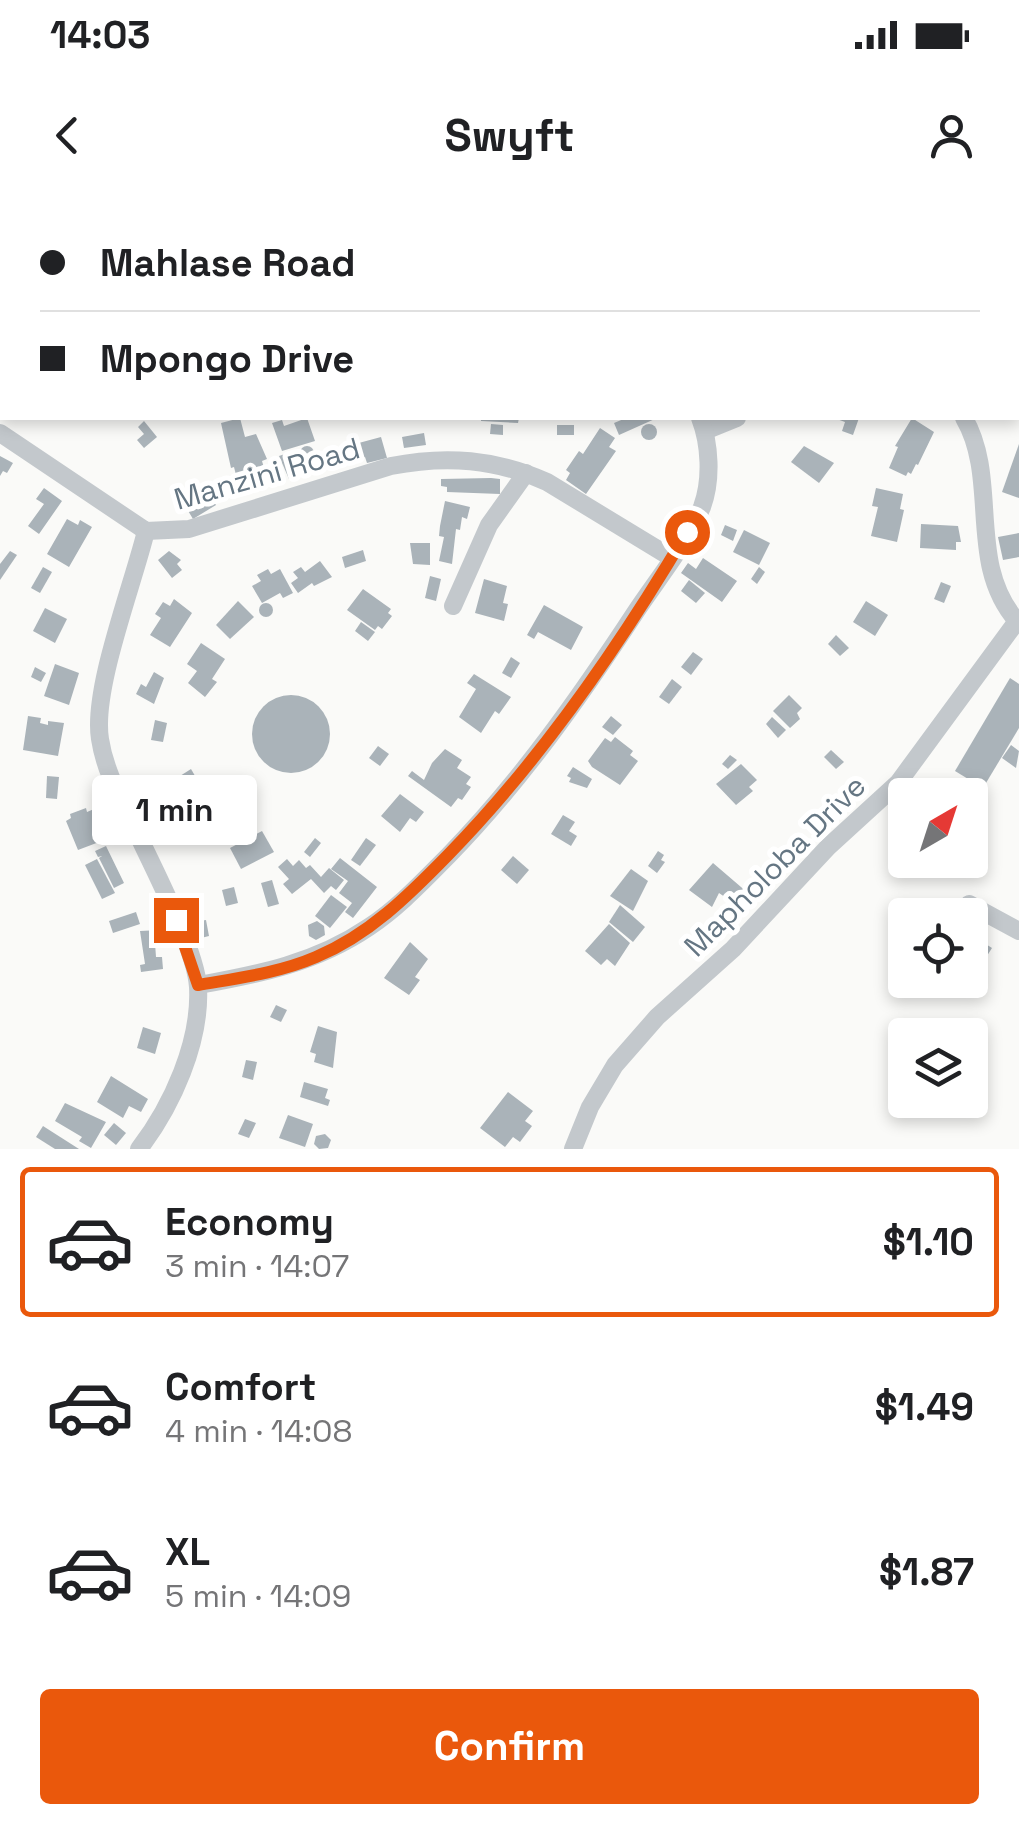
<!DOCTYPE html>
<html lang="en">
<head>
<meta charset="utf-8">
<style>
	body { margin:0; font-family:"Space Grotesk",sans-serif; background:#f6f6f6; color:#202124; height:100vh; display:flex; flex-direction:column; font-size:38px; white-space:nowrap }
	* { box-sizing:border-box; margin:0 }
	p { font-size:32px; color:#757577 }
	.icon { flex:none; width:55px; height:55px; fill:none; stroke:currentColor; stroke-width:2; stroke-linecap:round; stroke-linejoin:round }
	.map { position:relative; height:949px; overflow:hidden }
	.drawer { display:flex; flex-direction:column; background:#fff; flex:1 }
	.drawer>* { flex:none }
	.guide { position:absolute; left:0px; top:0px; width:1020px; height:220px; box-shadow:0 5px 15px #0003; display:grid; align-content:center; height:220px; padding:0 40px; background:#fff }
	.needle { width:65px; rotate:39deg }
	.buttons { position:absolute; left:888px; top:578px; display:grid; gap:20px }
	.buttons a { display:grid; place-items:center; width:100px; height:100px; border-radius:10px; background:#fff; box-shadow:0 5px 15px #0003; font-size:50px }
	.end { position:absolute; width:45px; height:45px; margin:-22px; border:12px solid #ea580c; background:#fff; box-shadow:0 0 0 5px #fff }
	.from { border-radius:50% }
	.bubble { position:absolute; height:70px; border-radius:10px; background:#fff; box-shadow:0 5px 15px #0003; font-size:32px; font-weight:800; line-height:70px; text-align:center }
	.guide b { display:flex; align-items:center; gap:35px; height:95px; font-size:38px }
	.guide b+b { border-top:2px solid #e0e0e0 }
	.guide i { width:25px; height:25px; background:#202124 }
	ul { padding:18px 0 0; list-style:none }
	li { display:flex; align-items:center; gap:30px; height:150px; margin:0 20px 15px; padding:0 20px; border:5px solid transparent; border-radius:10px }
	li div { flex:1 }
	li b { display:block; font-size:38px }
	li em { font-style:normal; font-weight:800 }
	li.on { border-color:#ea580c }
	li>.icon { width:90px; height:90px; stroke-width:1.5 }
	.action { display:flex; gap:20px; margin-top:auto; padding:20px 40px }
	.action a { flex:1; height:115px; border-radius:10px; background:#ea580c; color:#fff; font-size:40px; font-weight:800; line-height:115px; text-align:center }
	.status { display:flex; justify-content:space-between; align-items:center; height:70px; padding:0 50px; background:#fff; direction:ltr }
	.status svg { height:28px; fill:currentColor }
	header { display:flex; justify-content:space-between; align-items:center; height:130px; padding:0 40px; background:#fff; font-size:45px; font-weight:800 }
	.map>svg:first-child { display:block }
	.building { fill:#aab3b9 }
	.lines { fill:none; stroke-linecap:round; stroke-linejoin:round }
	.minor { stroke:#c3c8cc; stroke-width:18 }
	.tertiary { stroke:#c3c8cc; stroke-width:22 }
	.route { stroke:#ea580c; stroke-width:12 }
	.labels { text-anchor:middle; stroke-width:10; stroke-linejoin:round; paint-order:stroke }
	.street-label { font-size:30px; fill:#657683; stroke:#fff }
</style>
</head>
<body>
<div class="status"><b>14:03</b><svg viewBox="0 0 49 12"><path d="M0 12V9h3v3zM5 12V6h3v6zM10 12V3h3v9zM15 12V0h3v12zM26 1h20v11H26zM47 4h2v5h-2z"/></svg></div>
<header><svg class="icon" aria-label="back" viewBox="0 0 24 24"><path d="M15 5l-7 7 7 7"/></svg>Swyft<svg class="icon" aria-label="person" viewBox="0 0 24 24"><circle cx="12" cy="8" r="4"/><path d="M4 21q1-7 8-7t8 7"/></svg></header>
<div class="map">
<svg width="1019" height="949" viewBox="0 0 1019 949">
	<rect width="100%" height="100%" fill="#fafaf8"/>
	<g class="building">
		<path d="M240,218L245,237L256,234L267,259L262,261L267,278L251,282L252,288L240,291L234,267L231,268L221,223Z"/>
		<path d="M307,218L315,241L282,251L272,223L282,220L284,226Z"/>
		<path d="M481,218H519L518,223L481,221Z"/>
		<path d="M626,218H657L619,235L614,223Z"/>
		<path d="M834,218H859L853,235L842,231L845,222Z"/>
		<path d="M912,218L934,232L918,265L916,264L911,274L908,272L906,276L889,268L898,247L895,246Z"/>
		<path d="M144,221L157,237L144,248L137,240L144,234L138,227Z"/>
		<path d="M491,224L503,225V235L490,234Z"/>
		<circle cx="649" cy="232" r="8"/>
		<rect x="557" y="225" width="17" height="10"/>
		<path d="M600,228L615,238L609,247L616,251L586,294L566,280L570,273L566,270L579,251L583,254Z"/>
		<path d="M424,233L426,245L404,248L402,237Z"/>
		<path d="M381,237L387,258L367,263L365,257L358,259L355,244Z"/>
		<path d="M1019,244V298L1002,292Z"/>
		<circle cx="307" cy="253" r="7"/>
		<path d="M804,246L834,263L819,283L791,262Z"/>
		<path d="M291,252L299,275L289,279L279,256Z"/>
		<path d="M0,256L13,263L7,273L3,271L0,276Z"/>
		<path d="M491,278L500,279V294L447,292V287L441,286V279Z"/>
		<path d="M203,285L216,305L193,319L181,299L194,287L195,289Z"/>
		<path d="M44,288L62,301L39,334L28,326L44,304L36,299Z"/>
		<path d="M876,288L903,294L900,309L904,310L897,342L871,336L878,307L872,306Z"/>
		<path d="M445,301L470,307L467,319L462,317L460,330L456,329L452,364L439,361L444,337L439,336L440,326Z"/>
		<path d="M67,319L78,325L80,320L92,327L69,367L47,354Z"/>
		<path d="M921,324L958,326L961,342H956V350L920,348Z"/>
		<path d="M725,325L737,330L733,341L721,335Z"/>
		<path d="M744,330L770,343L759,365L733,352Z"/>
		<path d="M1019,333V357L1003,360L998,337Z"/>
		<path d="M410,343H430V365L413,364Z"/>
		<path d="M363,350L366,361L345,368L342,357Z"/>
		<path d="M10,351L17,355L0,380V364Z"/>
		<path d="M169,351L181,360L177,364L182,370L172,378L158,360Z"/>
		<path d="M703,358L737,381L722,402L681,373L688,363L696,369Z"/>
		<path d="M320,361L332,377L314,386L312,383L298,393L291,383L298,378L293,372L301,367L305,372Z"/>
		<path d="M43,367L52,372L40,393L31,388Z"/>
		<path d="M759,367L765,372L757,384L751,379Z"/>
		<path d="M268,369L271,374L280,369L293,393L283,398L280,393L262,403L252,386L261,381L257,375Z"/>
		<path d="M430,376L441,379L436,401L425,398Z"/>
		<path d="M484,379L507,386L503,403L508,404L504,421L475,413Z"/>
		<path d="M689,380L705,393L696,403L681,391Z"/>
		<path d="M941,382L951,386L944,403L934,399Z"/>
		<path d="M363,389L391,409L388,413L392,416L382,429L378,426L375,430L347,410Z"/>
		<path d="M174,399L192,413L170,447L150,435L161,418L155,414L163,402L170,406Z"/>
		<path d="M238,401L254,417L230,439L216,425Z"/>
		<path d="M866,401L888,415L875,436L853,422Z"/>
		<circle cx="266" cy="410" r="7"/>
		<path d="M544,405L583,427L571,450L538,432L534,439L527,435Z"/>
		<path d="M45,408L67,419L55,443L33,431Z"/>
		<path d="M361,422L375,432L368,441L355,431Z"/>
		<path d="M836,435L849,448L840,456L828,444Z"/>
		<path d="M201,443L225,459L212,479L217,482L205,497L188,483L197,471L187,464Z"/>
		<path d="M693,452L703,459L691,475L681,467Z"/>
		<path d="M511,457L520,463L511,478L502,473Z"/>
		<path d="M55,464L79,473L69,505L44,496Z"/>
		<path d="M35,467L46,473L41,482L31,477Z"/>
		<path d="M154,472L164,478L154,504L136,494L141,484L146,487Z"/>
		<path d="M474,474L511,497L499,514L495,511L481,533L459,517L476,489L467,483Z"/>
		<path d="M1010,478L1019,484V528L983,588L955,571Z"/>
		<path d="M672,479L682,487L669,504L659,497Z"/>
		<circle cx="291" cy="534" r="39"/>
		<path d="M789,495L802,508L797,513L800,519L790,528L773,511Z"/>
		<path d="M28,516L41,518L40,523L48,525V521L64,523L58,556L23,550Z"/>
		<path d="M611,516L622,525L613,535L602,527Z"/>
		<path d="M772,517L786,530L778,538L766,524Z"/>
		<path d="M155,520L167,523L163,542L151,540Z"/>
		<path d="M615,537L633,551L630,555L638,561L620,585L592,567L588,561L605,538L611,542Z"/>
		<path d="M1011,545L1019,551L1016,568L1002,558Z"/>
		<path d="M378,546L389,554L380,566L369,558Z"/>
		<path d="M445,549L462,560L457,568L471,577L466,584L471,587L462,600L458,598L451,607L408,576L412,571L424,580L432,563Z"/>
		<path d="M831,550L844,562L836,569L824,557Z"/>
		<path d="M730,555L737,560L728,569L722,564Z"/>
		<path d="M741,564L757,580L749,587L753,591L736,605L716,584Z"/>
		<path d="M573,567L592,579L587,588L569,582L571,578L567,576Z"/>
		<path d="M191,569L198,581L177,595L169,583Z"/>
		<path d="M47,576L59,577L57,599L46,598Z"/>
		<path d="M933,579L955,595H921Z"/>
		<path d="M400,594L424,612L416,622L410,618L400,632L381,616Z"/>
		<path d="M210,596L228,623L205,638L202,633L198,635L193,628L197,625L187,611Z"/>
		<path d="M975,605L985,612L979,622L970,617Z"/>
		<path d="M86,608L87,612L94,609L107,639L78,650L66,621L71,618L70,614Z"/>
		<path d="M563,615L575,622L569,631L577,636L571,646L551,634Z"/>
		<path d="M262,631L274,652L241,669L230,648Z"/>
		<path d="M315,638L321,643L310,657L304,652Z"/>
		<path d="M366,638L376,645L360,666L351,660Z"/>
		<path d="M106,646L124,683L114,688L99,658L102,656L98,657L95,651Z"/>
		<path d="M658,651L664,655L661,660L665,662L657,673L648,666Z"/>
		<path d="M513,656L529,670L517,684L501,670Z"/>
		<path d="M340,658L377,687L353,718L345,712L352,703L339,693L348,681L331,669Z"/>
		<path d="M97,659L115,693L102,699L85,665Z"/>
		<path d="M287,659L293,666L299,660L306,668L310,665L321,677L329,668L344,680L336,690L331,686L324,693L311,679L292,694L283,684L289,679L278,667Z"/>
		<path d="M713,663L748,693L738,706L719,693L712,707L689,690Z"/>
		<path d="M631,669L648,681L633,711L610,696Z"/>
		<path d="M272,680L279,704L268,707L261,683Z"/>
		<path d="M234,687L238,703L226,706L222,690Z"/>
		<path d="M331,695L347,707L330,728L315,716Z"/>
		<path d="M620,705L645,727L633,742L609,722Z"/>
		<path d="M136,712L140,724L113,733L109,721Z"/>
		<path d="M206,720L209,736L201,738L197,726L199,721Z"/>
		<path d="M317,721L324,726L325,735L316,740L309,736L308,725Z"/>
		<path d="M609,724L630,743L615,766L607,759L601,765L585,751Z"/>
		<path d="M160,730L161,743H155L156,757H162L163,769L141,772L140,765L145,764L140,731Z"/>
		<path d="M970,734L992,748L985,759L979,755L970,769Z"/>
		<path d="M410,742L428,759L415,777L420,780L409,795L384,778Z"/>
		<path d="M970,777L980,787L974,793L962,781L954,790L942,780H970Z"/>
		<path d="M276,805L287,810L281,822L270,817Z"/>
		<path d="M318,826L337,832L333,868L314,862L316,854L310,852Z"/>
		<path d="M143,827L161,833L155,854L137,848Z"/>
		<path d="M246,860L257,862L253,880L242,877Z"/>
		<path d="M111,876L148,899L141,912L129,906L123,918L97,902Z"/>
		<path d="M304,882L328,889L325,898L330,900L328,906L300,897Z"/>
		<path d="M508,892L533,911L525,921L532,926L520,942L513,937L505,947L480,928Z"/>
		<path d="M65,903L106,922L91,948L79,941L82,937L55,921Z"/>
		<path d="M288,915L313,924L305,947L279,938Z"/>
		<path d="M245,919L256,923L249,938L238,934Z"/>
		<path d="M114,923L126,933L116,945L104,935Z"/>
		<path d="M43,926L79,949H55L36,937Z"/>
		<path d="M325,934L331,940L328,948L319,949L314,944L316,936Z"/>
	</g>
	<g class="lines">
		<g class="minor">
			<path d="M791,0L792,2"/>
			<path d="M71,2L72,0"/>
			<path d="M964,218C1000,280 966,363 1017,421"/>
			<path d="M705,231L737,218"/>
			<path d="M0,233L146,331L189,329L391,266C446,255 496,259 547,282L672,358"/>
			<path d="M453,406L489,325L526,273"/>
			<path d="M969,704L1019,731"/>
			<path d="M199,785C260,774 316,763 369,727C399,707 423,681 448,656C521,581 580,497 637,410C659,377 687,343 702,307C712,280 710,244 700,218"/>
			<path d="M139,949C172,906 201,842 198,787C196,750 153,667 136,631C122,601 105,572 100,539C92,489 133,385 146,331"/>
			<path d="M573,949L590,907L615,865L657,817L733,749L828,647L898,583L1017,421"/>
		</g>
		<g class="tertiary">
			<path d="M0,17L2,18"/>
			<path d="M1018,35H1019"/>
		</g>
	</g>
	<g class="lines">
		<path class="route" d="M176,720L198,785C238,778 279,773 316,757C369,735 409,695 448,655C541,560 619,447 687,332"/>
	</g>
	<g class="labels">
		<g class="street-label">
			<text transform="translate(267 274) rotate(-16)" y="10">Manzini Road</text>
			<text transform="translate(775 666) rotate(-45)" y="10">Mapholoba Drive</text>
		</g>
	</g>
</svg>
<div class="buttons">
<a><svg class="needle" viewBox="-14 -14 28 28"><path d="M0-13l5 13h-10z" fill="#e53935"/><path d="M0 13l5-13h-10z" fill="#757577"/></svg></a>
<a><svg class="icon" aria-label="locate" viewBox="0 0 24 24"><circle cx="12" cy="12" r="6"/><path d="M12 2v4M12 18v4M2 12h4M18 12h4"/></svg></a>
<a><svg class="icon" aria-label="layers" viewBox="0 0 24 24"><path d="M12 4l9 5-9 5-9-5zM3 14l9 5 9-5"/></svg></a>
</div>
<i class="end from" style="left:687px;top:332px"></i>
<i class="end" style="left:176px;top:720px"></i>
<div class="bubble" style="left:92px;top:575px;width:165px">1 min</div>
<div class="guide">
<b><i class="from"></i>Mahlase Road</b>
<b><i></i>Mpongo Drive</b>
</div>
</div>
<section class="drawer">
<ul>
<li class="on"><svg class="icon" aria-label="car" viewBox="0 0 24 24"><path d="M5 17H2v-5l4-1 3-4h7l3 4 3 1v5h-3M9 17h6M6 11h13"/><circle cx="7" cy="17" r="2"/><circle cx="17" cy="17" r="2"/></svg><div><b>Economy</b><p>3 min · 14:07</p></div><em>$1.10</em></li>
<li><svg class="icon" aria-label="car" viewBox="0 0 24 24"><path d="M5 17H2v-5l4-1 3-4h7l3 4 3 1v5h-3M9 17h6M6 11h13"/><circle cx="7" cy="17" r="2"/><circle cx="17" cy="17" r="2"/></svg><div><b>Comfort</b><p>4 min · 14:08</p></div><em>$1.49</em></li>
<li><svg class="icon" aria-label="car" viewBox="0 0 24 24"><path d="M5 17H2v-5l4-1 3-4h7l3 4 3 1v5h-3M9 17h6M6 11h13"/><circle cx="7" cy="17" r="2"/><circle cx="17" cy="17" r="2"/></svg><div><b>XL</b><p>5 min · 14:09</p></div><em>$1.87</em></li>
</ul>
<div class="action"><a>Confirm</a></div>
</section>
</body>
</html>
